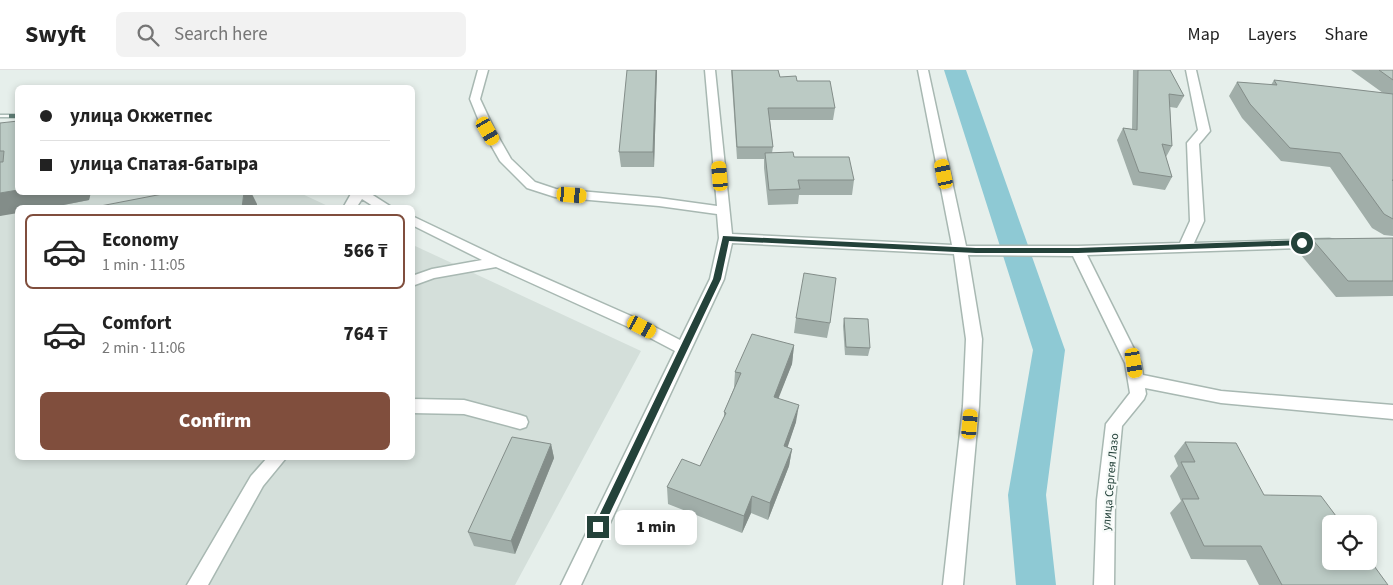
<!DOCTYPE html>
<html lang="en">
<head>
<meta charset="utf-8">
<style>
	body { margin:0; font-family:"Source Sans 3",sans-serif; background:#f2f2f2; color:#222; height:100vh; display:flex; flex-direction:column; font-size:19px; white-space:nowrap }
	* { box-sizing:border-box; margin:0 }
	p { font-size:16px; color:#767676 }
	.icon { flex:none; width:28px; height:28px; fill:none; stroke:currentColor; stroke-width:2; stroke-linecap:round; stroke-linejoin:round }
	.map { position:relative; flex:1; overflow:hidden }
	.details { position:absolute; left:15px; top:135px; width:400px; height:255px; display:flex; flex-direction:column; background:#fff; border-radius:8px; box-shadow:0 2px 8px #0003 }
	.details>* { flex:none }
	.top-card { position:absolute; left:15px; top:15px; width:400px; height:110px; border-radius:8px; box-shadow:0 2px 8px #0003; display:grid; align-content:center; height:110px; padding:0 25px; background:#fff }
	.tools { position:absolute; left:1322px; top:445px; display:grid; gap:10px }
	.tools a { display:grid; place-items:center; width:55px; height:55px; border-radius:8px; background:#fff; box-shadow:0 2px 8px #0003; font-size:25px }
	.end { position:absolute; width:22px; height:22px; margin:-11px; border:6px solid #24423a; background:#fff; box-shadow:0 0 0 2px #fff }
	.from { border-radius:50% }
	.bubble { position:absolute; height:35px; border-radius:8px; background:#fff; box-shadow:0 2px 8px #0003; font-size:16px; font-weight:800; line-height:35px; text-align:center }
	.car { position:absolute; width:15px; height:30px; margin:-15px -8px; border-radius:6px; box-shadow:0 0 4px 1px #0007; background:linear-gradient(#f5c518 24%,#345 0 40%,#f5c518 0 76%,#345 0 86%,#f5c518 0) }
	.top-card b { display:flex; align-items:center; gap:18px; height:48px; font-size:19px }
	.top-card b+b { border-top:1px solid #e0e0e0 }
	.top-card i { width:12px; height:12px; background:#222 }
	ul { padding:9px 0 0; list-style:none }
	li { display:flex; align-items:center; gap:15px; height:75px; margin:0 10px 8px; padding:0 15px; border:2px solid transparent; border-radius:8px }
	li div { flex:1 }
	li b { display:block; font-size:19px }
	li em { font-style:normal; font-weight:800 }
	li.active { border-color:#804e3d }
	li>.icon { width:45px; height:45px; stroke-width:1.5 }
	.primary-button { display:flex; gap:10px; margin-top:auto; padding:10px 25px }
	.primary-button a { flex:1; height:58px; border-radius:8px; background:#804e3d; color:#fff; font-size:20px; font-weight:800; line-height:58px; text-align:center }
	header { display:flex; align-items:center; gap:30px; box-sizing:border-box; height:70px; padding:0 25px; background:#fff; border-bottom:1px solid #e0e0e0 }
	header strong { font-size:24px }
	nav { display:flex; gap:28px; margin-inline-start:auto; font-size:18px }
	.search { width:350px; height:45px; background:#f2f2f2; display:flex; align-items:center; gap:12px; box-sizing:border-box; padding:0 18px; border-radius:8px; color:#767676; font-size:19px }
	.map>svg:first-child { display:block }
	.built { fill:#d4dfda }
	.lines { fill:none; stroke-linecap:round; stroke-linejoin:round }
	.canal { fill:#8ec9d4; fill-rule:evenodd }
	.minor-casing { stroke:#a8b8b2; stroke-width:3 }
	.minor { fill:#fff; fill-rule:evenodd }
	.rail-casing { stroke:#5f7d75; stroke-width:4.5 }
	.rail { stroke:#f7fbf9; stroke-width:3; stroke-dasharray:9; stroke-linecap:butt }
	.wall { fill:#a1aea9 }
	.shaded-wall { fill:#838d89 }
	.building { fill:#bbcac4; stroke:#838d89 }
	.route { fill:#24423a }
	.labels { text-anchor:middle; stroke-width:4.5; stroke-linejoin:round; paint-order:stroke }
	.street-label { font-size:12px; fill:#24423a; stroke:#f7fbf9 }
</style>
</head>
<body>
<header>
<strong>Swyft</strong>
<div class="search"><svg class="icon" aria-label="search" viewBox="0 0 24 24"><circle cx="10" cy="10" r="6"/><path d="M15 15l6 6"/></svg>Search here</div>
<nav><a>Map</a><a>Layers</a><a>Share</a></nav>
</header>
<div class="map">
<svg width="1393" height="515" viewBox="0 0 1393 515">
	<rect width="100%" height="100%" fill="#e6efeb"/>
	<path class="built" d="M0,67L18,122H298L330,137L18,138V388H412L413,175L641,281L515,515H0Z"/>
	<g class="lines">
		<path class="canal" d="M944,0H966L1065,280L1046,425L1056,515H1016L1008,425L1033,280Z"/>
		<defs>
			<g id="minor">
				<path d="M478,0H488L480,29L495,61L511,89L535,112L556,119L659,128L717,136L705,0H715L732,164L952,175L918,0H928L966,176H1078L1180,173L1190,151L1187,73L1198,60L1186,0H1196L1210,61L1199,74L1204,151L1194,173L1329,169L1334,170L1336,173L1334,176L1329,177L1087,185L1141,293L1143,305L1221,321L1393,335V349L1221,333L1145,318L1146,324L1144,329L1122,356L1115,430L1114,515H1094L1097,430L1106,354L1130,323L1125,293L1073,186L968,185L982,269L979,336L963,515H943L963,336L966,269L954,184L732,173L724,209L581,515H561L675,281L637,261L496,197L434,208L412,216V206L432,199L482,190L412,155V146L502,189L647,253L680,270L710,209L719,168L717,144L659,136L555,127L527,118L500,91L483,61L470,29Z"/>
				<path d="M352,122H368L393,138H376L362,129L356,138H343Z"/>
				<path d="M412,329L464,330L520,345L526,347L528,352L526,357L520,359L464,344L412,343Z"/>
				<path d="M267,388H286L263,416L208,515H187L251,406Z"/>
			</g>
		</defs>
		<use href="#minor" class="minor-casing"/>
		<use href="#minor" class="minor"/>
		<defs>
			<path id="rail" d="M0,46H18"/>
		</defs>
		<use href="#rail" class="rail-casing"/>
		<use href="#rail" class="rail"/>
	</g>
	<g class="wall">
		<path d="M657,0L654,97H621L619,82Z"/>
		<path d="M731,0H778L780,7L797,11L835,38L833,50H770L773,77L772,83L794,87L854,110L852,125H799L798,134L768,135L764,98V89H737Z"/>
		<path d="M1133,0H1170L1184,26L1177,38L1170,37L1172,76L1166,87L1172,107L1165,120L1133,115L1117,70L1123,58L1132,59Z"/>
		<path d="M1351,0H1393V166L1384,165L1372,158L1330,97L1281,91L1242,48L1229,26L1237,12L1271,15L1274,10L1383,23Z"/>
		<path d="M0,53L18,122H91L89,130L48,138H18L0,146Z"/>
		<path d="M1393,168V226L1336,227L1301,185L1312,169Z"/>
		<path d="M796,248L830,253L827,268L794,263Z"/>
		<path d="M844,248L870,278L868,286L845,285L843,256Z"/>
		<path d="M794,275L792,294L778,328L796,352L787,377L792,379L789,396L768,450L751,443L742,463L668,434L667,417L700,396L724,348V342L734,318L735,302Z"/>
		<path d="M1185,372L1264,425L1388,515H1259L1246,490L1191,489L1170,443L1181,431L1170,406L1178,396L1174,386Z"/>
		<path d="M551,374L554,388L515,484L474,476L468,462Z"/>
	</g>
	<g class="shaded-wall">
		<path d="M656,0H657L654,97L653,82Z"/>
		<path d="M18,120V122H91L89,130L48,138H18V143L0,146V123Z"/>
		<path d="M244,122H251L257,134V138H242Z"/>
		<path d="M794,275L792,294L772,345L774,327Z"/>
		<path d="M799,335L796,352L782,394L784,376Z"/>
		<path d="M551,374L554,388L515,484L511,471Z"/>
		<path d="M792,379L789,396L768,450L770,433Z"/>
		<path d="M752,426L751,443L742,463L744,446Z"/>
	</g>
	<g class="building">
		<path d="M627,0H656L653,82H619Z"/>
		<path d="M732,0H778L780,7L796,6L797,11H830L835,38H768L773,77H737Z"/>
		<path d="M1138,0H1170L1184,26L1169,24L1172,76L1162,74L1172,107L1139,102L1123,58L1137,60Z"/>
		<path d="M1379,0H1393V10Z"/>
		<path d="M1274,10L1393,24V110H1392L1393,111V149L1384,144L1340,83L1290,78L1250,34L1237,12L1277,15Z"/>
		<path d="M18,51V120L0,123V92H3L4,81H0V53Z"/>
		<path d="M793,82L794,87H849L854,110H798L800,119L769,120L765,83Z"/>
		<path d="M173,122H244L242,138H90Z"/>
		<path d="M1393,168V211H1348L1312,169Z"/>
		<path d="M804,203L836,208L830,253L796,248Z"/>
		<path d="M844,248L868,249L870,278L846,277Z"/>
		<path d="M752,264L794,275L774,327L799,335L784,376L792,379L770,433L752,426L744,446L667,417L682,389L700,396L726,343L724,342L741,303L735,302Z"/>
		<path d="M512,367L551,374L511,471L468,462Z"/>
		<path d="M1185,372L1236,373L1264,425L1321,426L1342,454H1331V491H1369V489L1388,515H1282L1261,476H1204L1182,429H1199L1181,392H1195Z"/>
	</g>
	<path class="route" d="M723,166L976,178H1078L1302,170L1306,173L1302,175L1078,183H976L729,171L721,209L602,460H595V454L713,209Z"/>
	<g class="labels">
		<g class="street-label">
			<text transform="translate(1110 412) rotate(-85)" y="4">улица Сергея Лазо</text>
		</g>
	</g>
</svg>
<div class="tools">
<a><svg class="icon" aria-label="locate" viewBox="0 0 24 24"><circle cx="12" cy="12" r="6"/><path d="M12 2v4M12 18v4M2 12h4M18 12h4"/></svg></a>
</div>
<i class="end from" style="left:1302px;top:173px"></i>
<i class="end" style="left:598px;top:457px"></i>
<div class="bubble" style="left:615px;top:440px;width:82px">1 min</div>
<i class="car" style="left:488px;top:61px;rotate:150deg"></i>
<i class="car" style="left:944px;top:104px;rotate:348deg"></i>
<i class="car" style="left:720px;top:106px;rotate:355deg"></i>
<i class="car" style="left:572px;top:125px;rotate:95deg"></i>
<i class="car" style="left:642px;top:257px;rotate:118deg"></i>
<i class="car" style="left:1134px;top:293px;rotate:171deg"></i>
<i class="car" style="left:970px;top:354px;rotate:5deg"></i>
<div class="top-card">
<b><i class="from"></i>улица Окжетпес</b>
<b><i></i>улица Спатая-батыра</b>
</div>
<section class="details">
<ul>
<li class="active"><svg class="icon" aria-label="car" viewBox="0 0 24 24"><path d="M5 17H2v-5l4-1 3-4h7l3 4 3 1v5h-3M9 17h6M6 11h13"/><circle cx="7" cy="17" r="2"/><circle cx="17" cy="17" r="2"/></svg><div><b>Economy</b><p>1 min · 11:05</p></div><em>566 ₸</em></li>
<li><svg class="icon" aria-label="car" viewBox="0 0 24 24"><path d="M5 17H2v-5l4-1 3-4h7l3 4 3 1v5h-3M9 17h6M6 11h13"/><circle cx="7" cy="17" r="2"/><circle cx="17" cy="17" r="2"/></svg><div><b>Comfort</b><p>2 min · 11:06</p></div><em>764 ₸</em></li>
</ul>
<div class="primary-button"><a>Confirm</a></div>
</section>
</div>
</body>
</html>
